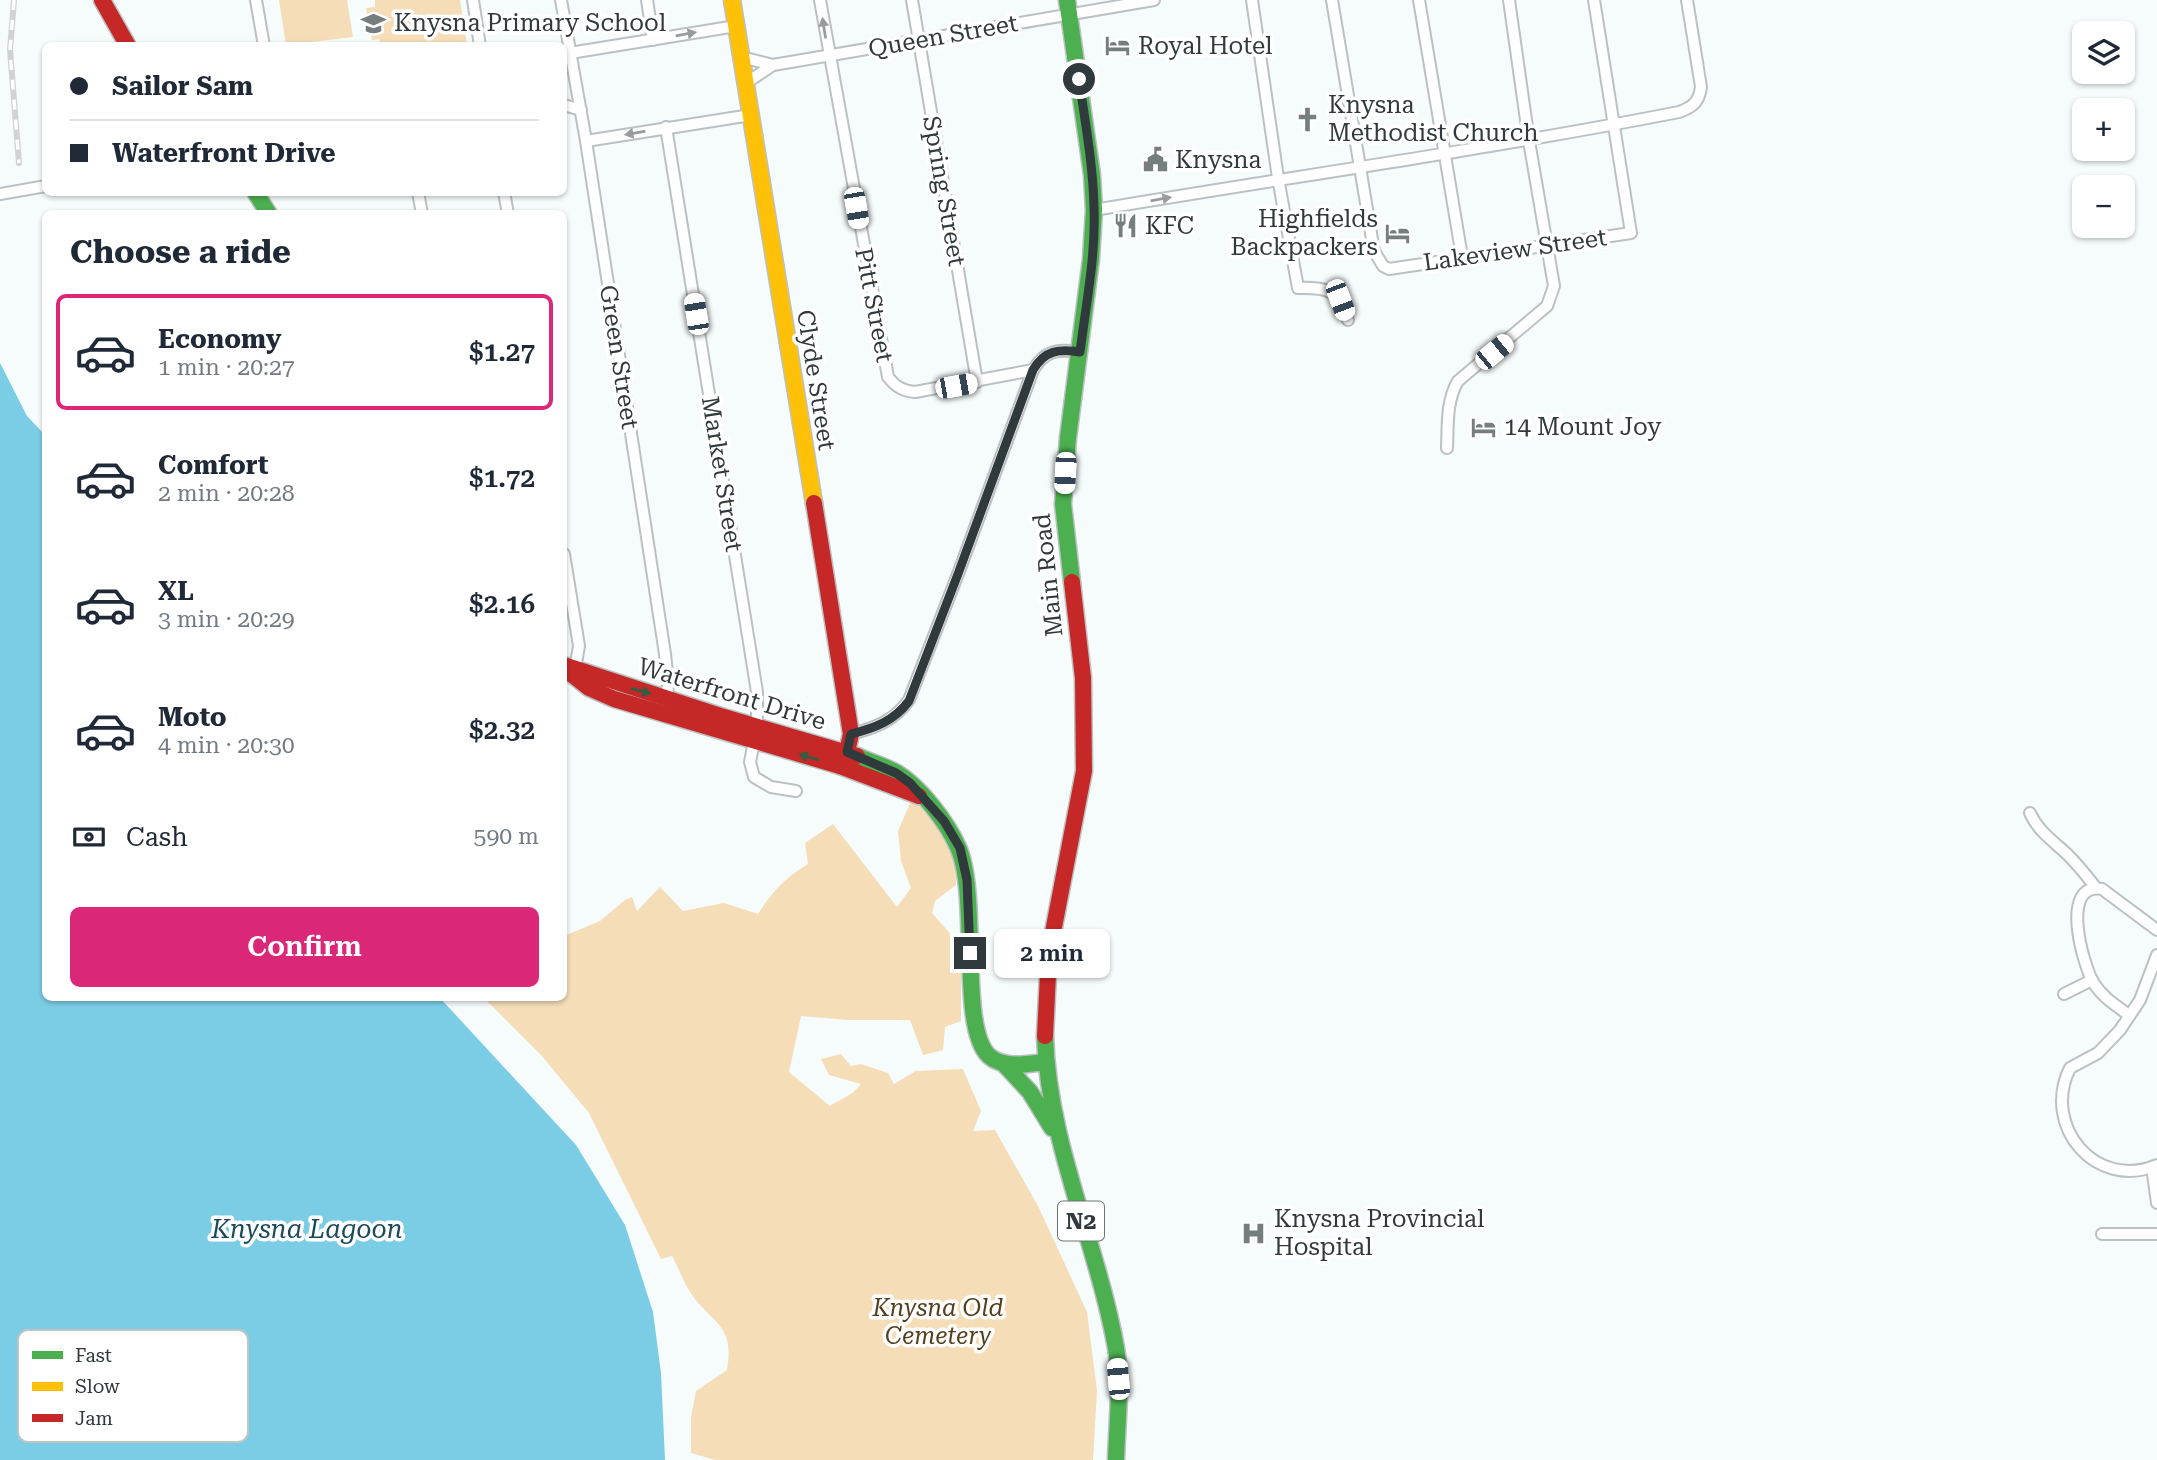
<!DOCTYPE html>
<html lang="en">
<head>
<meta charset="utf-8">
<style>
	body { margin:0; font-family:"Roboto Serif",serif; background:#f6f6f7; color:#1f2937; height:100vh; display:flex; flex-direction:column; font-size:26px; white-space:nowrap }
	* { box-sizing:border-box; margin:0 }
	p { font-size:23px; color:#747a83 }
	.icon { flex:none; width:38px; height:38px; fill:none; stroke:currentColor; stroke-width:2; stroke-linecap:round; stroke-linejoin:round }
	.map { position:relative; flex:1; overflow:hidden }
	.drawer { position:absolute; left:42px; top:210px; width:525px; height:791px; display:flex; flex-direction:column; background:#fff; border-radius:10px; box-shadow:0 2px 5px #0004 }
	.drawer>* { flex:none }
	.guide { position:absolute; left:42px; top:42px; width:525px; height:154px; border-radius:10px; box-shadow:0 2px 5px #0004; display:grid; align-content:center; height:154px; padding:0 28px; background:#fff }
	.buttons { position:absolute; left:2072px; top:21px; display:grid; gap:14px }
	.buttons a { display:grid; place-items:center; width:63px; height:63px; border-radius:10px; background:#fff; box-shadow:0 2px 5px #0004; font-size:35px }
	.end { position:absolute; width:32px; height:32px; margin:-16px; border:9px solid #30393c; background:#fff; box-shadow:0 0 0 4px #fff }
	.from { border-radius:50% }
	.bubble { position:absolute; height:49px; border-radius:10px; background:#fff; box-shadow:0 2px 5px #0004; font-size:23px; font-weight:600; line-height:49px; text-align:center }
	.car { position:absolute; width:21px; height:42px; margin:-21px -10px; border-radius:9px; box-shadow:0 0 5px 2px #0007; background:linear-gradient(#fff 24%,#345 0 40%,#fff 0 76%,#345 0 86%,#fff 0) }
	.guide b { display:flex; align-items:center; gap:24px; height:66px; font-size:26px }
	.guide b+b { border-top:2px solid #e0e1e3 }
	.guide i { width:18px; height:18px; background:#1f2937 }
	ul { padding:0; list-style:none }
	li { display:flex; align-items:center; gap:21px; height:116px; margin:0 14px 10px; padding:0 14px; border:4px solid transparent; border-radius:10px }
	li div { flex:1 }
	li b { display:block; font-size:26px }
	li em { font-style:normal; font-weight:600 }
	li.on { border-color:#db2777 }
	li>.icon { width:63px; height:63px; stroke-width:1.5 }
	h2 { padding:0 28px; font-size:32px; line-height:84px }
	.pay { display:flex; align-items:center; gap:18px; height:77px; padding:0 28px; font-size:26px }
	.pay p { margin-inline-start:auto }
	.primary-button { display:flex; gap:14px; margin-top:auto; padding:14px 28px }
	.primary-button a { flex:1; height:80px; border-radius:10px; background:#db2777; color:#fff; font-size:28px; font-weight:600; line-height:80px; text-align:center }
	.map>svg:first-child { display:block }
	.green { fill:#f4ddb7 }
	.water { fill:#7bcde6 }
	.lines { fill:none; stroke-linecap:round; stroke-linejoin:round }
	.street-casing { stroke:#bbc1c2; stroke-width:14 }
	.fast-casing { stroke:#bbc1c2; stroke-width:19 }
	.slow-casing { stroke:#bbc1c2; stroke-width:19 }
	.jam-casing { stroke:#bbc1c2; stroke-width:19 }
	.street { stroke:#fefeff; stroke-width:10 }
	.fast { stroke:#4caf50; stroke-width:16 }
	.slow { stroke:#ffc107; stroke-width:16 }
	.jam { stroke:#c62828; stroke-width:16 }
	.rail-casing { stroke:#d1d3d3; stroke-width:6 }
	.rail { stroke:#fff; stroke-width:3.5; stroke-dasharray:10; stroke-linecap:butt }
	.oneway { fill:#979c9e }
	.oneway2 { fill:#385c42 }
	.route { stroke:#30393c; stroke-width:9 }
	.labels { text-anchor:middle; stroke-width:7; stroke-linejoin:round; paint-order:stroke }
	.shield { fill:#fff; stroke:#6e7476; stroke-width:2 }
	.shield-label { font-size:23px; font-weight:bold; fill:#30393c }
	.poi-label { font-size:24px; fill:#30393c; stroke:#fff; text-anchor:start }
	.street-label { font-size:24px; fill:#30393c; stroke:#fff }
	.park-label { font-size:24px; font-style:italic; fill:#543f1d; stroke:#fff }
	.water-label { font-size:26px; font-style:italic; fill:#1b4b5b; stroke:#fff }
	.key { fill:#fff; stroke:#c1c4c4; stroke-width:2 }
	.key-label { font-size:19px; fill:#30393c }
</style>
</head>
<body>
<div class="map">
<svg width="2157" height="1460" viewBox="0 0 2157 1460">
	<rect width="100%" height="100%" fill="#f6fbfc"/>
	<g class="green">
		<path d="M279,0H347L353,37L286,45Z"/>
		<path d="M375,0H460L467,45H381L379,39L372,40L366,8L375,7Z"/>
		<path d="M911,801L929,812L955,849L956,885L935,901L932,913L961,946V1021L945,1027L943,1050L923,1055L910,1020H849L801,1016L789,1072L830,1106C842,1098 852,1096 861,1084L829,1075L821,1059L841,1054L851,1066L861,1064L888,1073L894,1084L916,1071L963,1069L981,1111L973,1131L995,1130L1038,1206L1087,1312L1097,1390L1093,1460H715L691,1453V1417L696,1391L727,1370C735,1325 713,1324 692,1295C684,1284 679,1268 672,1256L661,1259L589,1113L542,1056L484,998H564V936L600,921L625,900L632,897L637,911L660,887L683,911L724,903L758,914C771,893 786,877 808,864L805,843L833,824L897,907L911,888L901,861L898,831Z"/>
	</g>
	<path class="water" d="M0,363L27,416L45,435L46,998H440L576,1145L625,1225L653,1312L661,1373L665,1460H0Z"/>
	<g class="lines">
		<defs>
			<g id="street">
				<path d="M256,0L264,46"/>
				<path d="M473,0L480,46"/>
				<path d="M561,0L586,141L665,654L668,682L667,703"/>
				<path d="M647,0L653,40"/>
				<path d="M820,0L888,377C896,387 903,391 915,392L1033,370"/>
				<path d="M912,0L977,382"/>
				<path d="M1252,0L1278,178L1298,288C1329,287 1337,290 1348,320"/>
				<path d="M1332,0L1374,251L1383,266L1389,269L1631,233L1594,0"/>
				<path d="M1419,0L1462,257"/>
				<path d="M570,53L736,26"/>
				<path d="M741,57L773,65L1154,0"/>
				<path d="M746,83L773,65"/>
				<path d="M564,105L581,110"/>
				<path d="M666,127L757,692V727L750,762L754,777L771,787L796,791"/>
				<path d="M586,141L751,115"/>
				<path d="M418,192L422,214"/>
				<path d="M504,192L508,214"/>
				<path d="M0,194L46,186"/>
				<path d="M1094,210C1289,177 1485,150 1679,112C1693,107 1699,102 1701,87L1687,0"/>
				<path d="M1447,448C1448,426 1446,401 1458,381L1547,306L1554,286L1529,141L1509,0"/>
				<path d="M564,554L579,646L574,675"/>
				<path d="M851,734C875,728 894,721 909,700L958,574L1033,370C1045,350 1058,349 1079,352"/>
				<path d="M2030,813C2038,831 2053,841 2067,854C2078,865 2087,876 2096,888"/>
				<path d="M2157,955L2140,1000L2120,1030L2098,1053L2070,1068C2041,1126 2096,1191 2157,1165"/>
				<path d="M2064,994L2092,980"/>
				<path d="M2129,1015C2115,1005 2102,997 2093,982C2083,964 2059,882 2102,889L2157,930"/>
				<path d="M2152,1167L2157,1203"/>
				<path d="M2102,1234H2157"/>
			</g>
			<g id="fast">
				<path d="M1067,0L1092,175L1094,210L1091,259L1068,438L1063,504L1072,582"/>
				<path d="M255,192L269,214"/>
				<path d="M857,756C870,762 885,766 897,773C920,787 947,822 958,847C980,895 958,1027 989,1056C1004,1069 1028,1064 1046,1062"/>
				<path d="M1045,1036C1048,1144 1097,1242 1116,1348C1122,1384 1117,1423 1116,1460"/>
				<path d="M1004,1064L1030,1092L1052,1128"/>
			</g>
			<path id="slow" d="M732,0L814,503"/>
			<g id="jam">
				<path d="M102,0L128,46"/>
				<path d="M814,503L851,734L847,752L840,766"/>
				<path d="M564,665L724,717L857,756"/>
				<path d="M565,669L589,688L614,699L840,766L919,796"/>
				<path d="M1045,1036L1049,953L1084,771L1083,678L1072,582"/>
			</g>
		</defs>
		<use href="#street" class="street-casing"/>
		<use href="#fast" class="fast-casing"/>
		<use href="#slow" class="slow-casing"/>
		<use href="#jam" class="jam-casing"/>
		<use href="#street" class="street"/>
		<use href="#fast" class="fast"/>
		<use href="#slow" class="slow"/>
		<use href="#jam" class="jam"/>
		<defs>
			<path id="rail" d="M14,0L10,50L19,163"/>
		</defs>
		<use href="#rail" class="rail-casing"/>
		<use href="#rail" class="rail"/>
	</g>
	<defs><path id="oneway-solid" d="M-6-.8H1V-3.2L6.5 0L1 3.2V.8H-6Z" transform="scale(1.75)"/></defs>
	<g class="oneway">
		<use href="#oneway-solid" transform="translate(824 28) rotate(-99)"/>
		<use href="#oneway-solid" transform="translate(686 34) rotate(-10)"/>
		<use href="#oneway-solid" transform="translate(635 133) rotate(170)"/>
		<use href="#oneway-solid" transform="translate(1161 199) rotate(-10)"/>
	</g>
	<g class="oneway2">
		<use href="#oneway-solid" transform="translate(641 691) rotate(15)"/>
		<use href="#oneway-solid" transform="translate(809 757) rotate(-164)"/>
	</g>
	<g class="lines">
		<path class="route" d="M970,953L967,880L960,848L944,821L910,783L896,773L847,752L851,734C875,728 894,721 909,701L958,574L1033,370C1045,350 1058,349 1080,352C1086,304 1096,255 1094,207C1093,164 1085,122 1079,79"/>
	</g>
	<defs>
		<symbol id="school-bare" viewBox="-9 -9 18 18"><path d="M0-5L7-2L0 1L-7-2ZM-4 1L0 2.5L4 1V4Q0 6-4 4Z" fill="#757d7f" stroke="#fff" stroke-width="2.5" paint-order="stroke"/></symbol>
		<symbol id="hotel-bare" viewBox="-9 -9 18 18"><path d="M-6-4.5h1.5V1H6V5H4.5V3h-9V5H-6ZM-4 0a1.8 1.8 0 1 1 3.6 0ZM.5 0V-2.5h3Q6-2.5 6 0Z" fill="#757d7f" stroke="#fff" stroke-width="2.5" paint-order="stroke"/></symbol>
		<symbol id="church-bare" viewBox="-9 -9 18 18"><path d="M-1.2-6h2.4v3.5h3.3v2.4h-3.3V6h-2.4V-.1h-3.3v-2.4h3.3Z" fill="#757d7f" stroke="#fff" stroke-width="2.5" paint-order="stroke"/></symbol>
		<symbol id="civic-bare" viewBox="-9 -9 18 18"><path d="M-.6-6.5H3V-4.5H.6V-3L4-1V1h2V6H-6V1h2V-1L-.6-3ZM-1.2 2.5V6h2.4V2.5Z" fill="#757d7f" stroke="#fff" stroke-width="2.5" paint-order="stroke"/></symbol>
		<symbol id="restaurant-bare" viewBox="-9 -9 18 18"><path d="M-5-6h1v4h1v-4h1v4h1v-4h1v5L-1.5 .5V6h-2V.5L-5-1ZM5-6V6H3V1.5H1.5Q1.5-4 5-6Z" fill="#757d7f" stroke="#fff" stroke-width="2.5" paint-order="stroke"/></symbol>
		<symbol id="hospital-bare" viewBox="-9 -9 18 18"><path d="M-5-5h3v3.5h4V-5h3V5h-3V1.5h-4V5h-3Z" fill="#757d7f" stroke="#fff" stroke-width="2.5" paint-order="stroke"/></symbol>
	</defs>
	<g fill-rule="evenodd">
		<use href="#school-bare" x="356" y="6" width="35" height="35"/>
		<use href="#hotel-bare" x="1100" y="28" width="35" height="35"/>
		<use href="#church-bare" x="1290" y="102" width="35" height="35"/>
		<use href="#civic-bare" x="1138" y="142" width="35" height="35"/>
		<use href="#restaurant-bare" x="1108" y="208" width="35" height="35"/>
		<use href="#hotel-bare" x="1380" y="216" width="35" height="35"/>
		<use href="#hotel-bare" x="1466" y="410" width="35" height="35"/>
		<use href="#hospital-bare" x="1236" y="1216" width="35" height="35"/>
	</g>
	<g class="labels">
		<rect class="shield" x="1058" y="1201.5" width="46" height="39" rx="5"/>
		<g class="shield-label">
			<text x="1081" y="1229">N2</text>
		</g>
		<g class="poi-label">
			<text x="394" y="31">Knysna Primary School</text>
			<text x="1138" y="54">Royal Hotel</text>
			<text x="1328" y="113">Knysna<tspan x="1328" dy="28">Methodist Church</tspan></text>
			<text x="1175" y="168">Knysna</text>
			<text x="1378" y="227" text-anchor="end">Highfields<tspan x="1378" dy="28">Backpackers</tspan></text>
			<text x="1145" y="234">KFC</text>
			<text x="1504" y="435">14 Mount Joy</text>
			<text x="1274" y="1227">Knysna Provincial<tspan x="1274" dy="28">Hospital</tspan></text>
		</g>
		<g class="street-label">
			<text transform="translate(943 36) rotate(-10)" y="8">Queen Street</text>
			<text transform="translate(944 191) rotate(80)" y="8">Spring Street</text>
			<text transform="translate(1515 250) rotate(-8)" y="8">Lakeview Street</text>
			<text transform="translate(874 305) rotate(79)" y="8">Pitt Street</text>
			<text transform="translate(619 357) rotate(81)" y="8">Green Street</text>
			<text transform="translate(816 380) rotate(81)" y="8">Clyde Street</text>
			<text transform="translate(722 474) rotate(81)" y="8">Market Street</text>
			<text transform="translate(1048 575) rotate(-96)" y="8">Main Road</text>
			<text transform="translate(732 694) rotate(17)" y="8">Waterfront Drive</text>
		</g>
		<g class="park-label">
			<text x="938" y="1316">Knysna Old<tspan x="938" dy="28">Cemetery</tspan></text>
		</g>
		<g class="water-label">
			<text x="307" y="1238">Knysna Lagoon</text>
		</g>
	</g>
	<rect x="18" y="1330" width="230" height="112" rx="10" class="key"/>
	<rect x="32" y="1351" width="31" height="8" fill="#4caf50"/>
	<rect x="32" y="1382" width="31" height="9" fill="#ffc107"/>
	<rect x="32" y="1414" width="31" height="8" fill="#c62828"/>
	<g class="key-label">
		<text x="75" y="1362">Fast</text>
		<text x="75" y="1393">Slow</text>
		<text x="75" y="1425">Jam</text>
	</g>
</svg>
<div class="buttons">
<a><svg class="icon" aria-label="layers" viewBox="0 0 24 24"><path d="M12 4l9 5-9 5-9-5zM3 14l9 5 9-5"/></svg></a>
<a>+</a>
<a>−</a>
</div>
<i class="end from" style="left:1079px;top:79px"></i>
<i class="end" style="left:970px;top:953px"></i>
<div class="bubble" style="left:994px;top:929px;width:116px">2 min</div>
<i class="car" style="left:856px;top:208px;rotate:170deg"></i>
<i class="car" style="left:1340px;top:300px;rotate:159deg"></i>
<i class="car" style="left:696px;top:314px;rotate:351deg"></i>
<i class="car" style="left:1494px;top:352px;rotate:51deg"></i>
<i class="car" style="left:956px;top:386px;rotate:80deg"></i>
<i class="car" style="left:1065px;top:473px;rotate:183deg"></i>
<i class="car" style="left:1118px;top:1379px;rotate:355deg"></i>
<div class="guide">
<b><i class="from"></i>Sailor Sam</b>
<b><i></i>Waterfront Drive</b>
</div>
<section class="drawer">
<h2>Choose a ride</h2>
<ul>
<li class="on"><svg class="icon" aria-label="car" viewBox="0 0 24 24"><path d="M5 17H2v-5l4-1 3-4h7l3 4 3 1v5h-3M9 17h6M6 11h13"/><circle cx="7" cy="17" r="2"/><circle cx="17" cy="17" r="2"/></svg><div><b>Economy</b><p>1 min · 20:27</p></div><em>$1.27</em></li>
<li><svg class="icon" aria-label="car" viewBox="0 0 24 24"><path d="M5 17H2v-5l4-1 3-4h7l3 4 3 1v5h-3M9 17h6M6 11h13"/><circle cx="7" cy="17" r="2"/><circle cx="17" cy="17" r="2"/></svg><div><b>Comfort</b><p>2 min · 20:28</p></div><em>$1.72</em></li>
<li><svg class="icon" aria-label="car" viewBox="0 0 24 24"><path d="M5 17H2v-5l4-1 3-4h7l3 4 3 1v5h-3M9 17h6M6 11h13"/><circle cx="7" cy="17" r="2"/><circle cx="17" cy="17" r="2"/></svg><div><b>XL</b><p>3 min · 20:29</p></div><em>$2.16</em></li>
<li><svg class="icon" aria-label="car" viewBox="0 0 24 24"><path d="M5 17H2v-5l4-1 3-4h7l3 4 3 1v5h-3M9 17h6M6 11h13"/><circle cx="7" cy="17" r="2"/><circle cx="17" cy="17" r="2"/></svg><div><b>Moto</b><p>4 min · 20:30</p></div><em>$2.32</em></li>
</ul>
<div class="pay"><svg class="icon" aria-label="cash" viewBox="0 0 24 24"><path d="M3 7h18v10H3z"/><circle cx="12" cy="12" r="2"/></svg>Cash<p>590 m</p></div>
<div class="primary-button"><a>Confirm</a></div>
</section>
</div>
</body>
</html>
